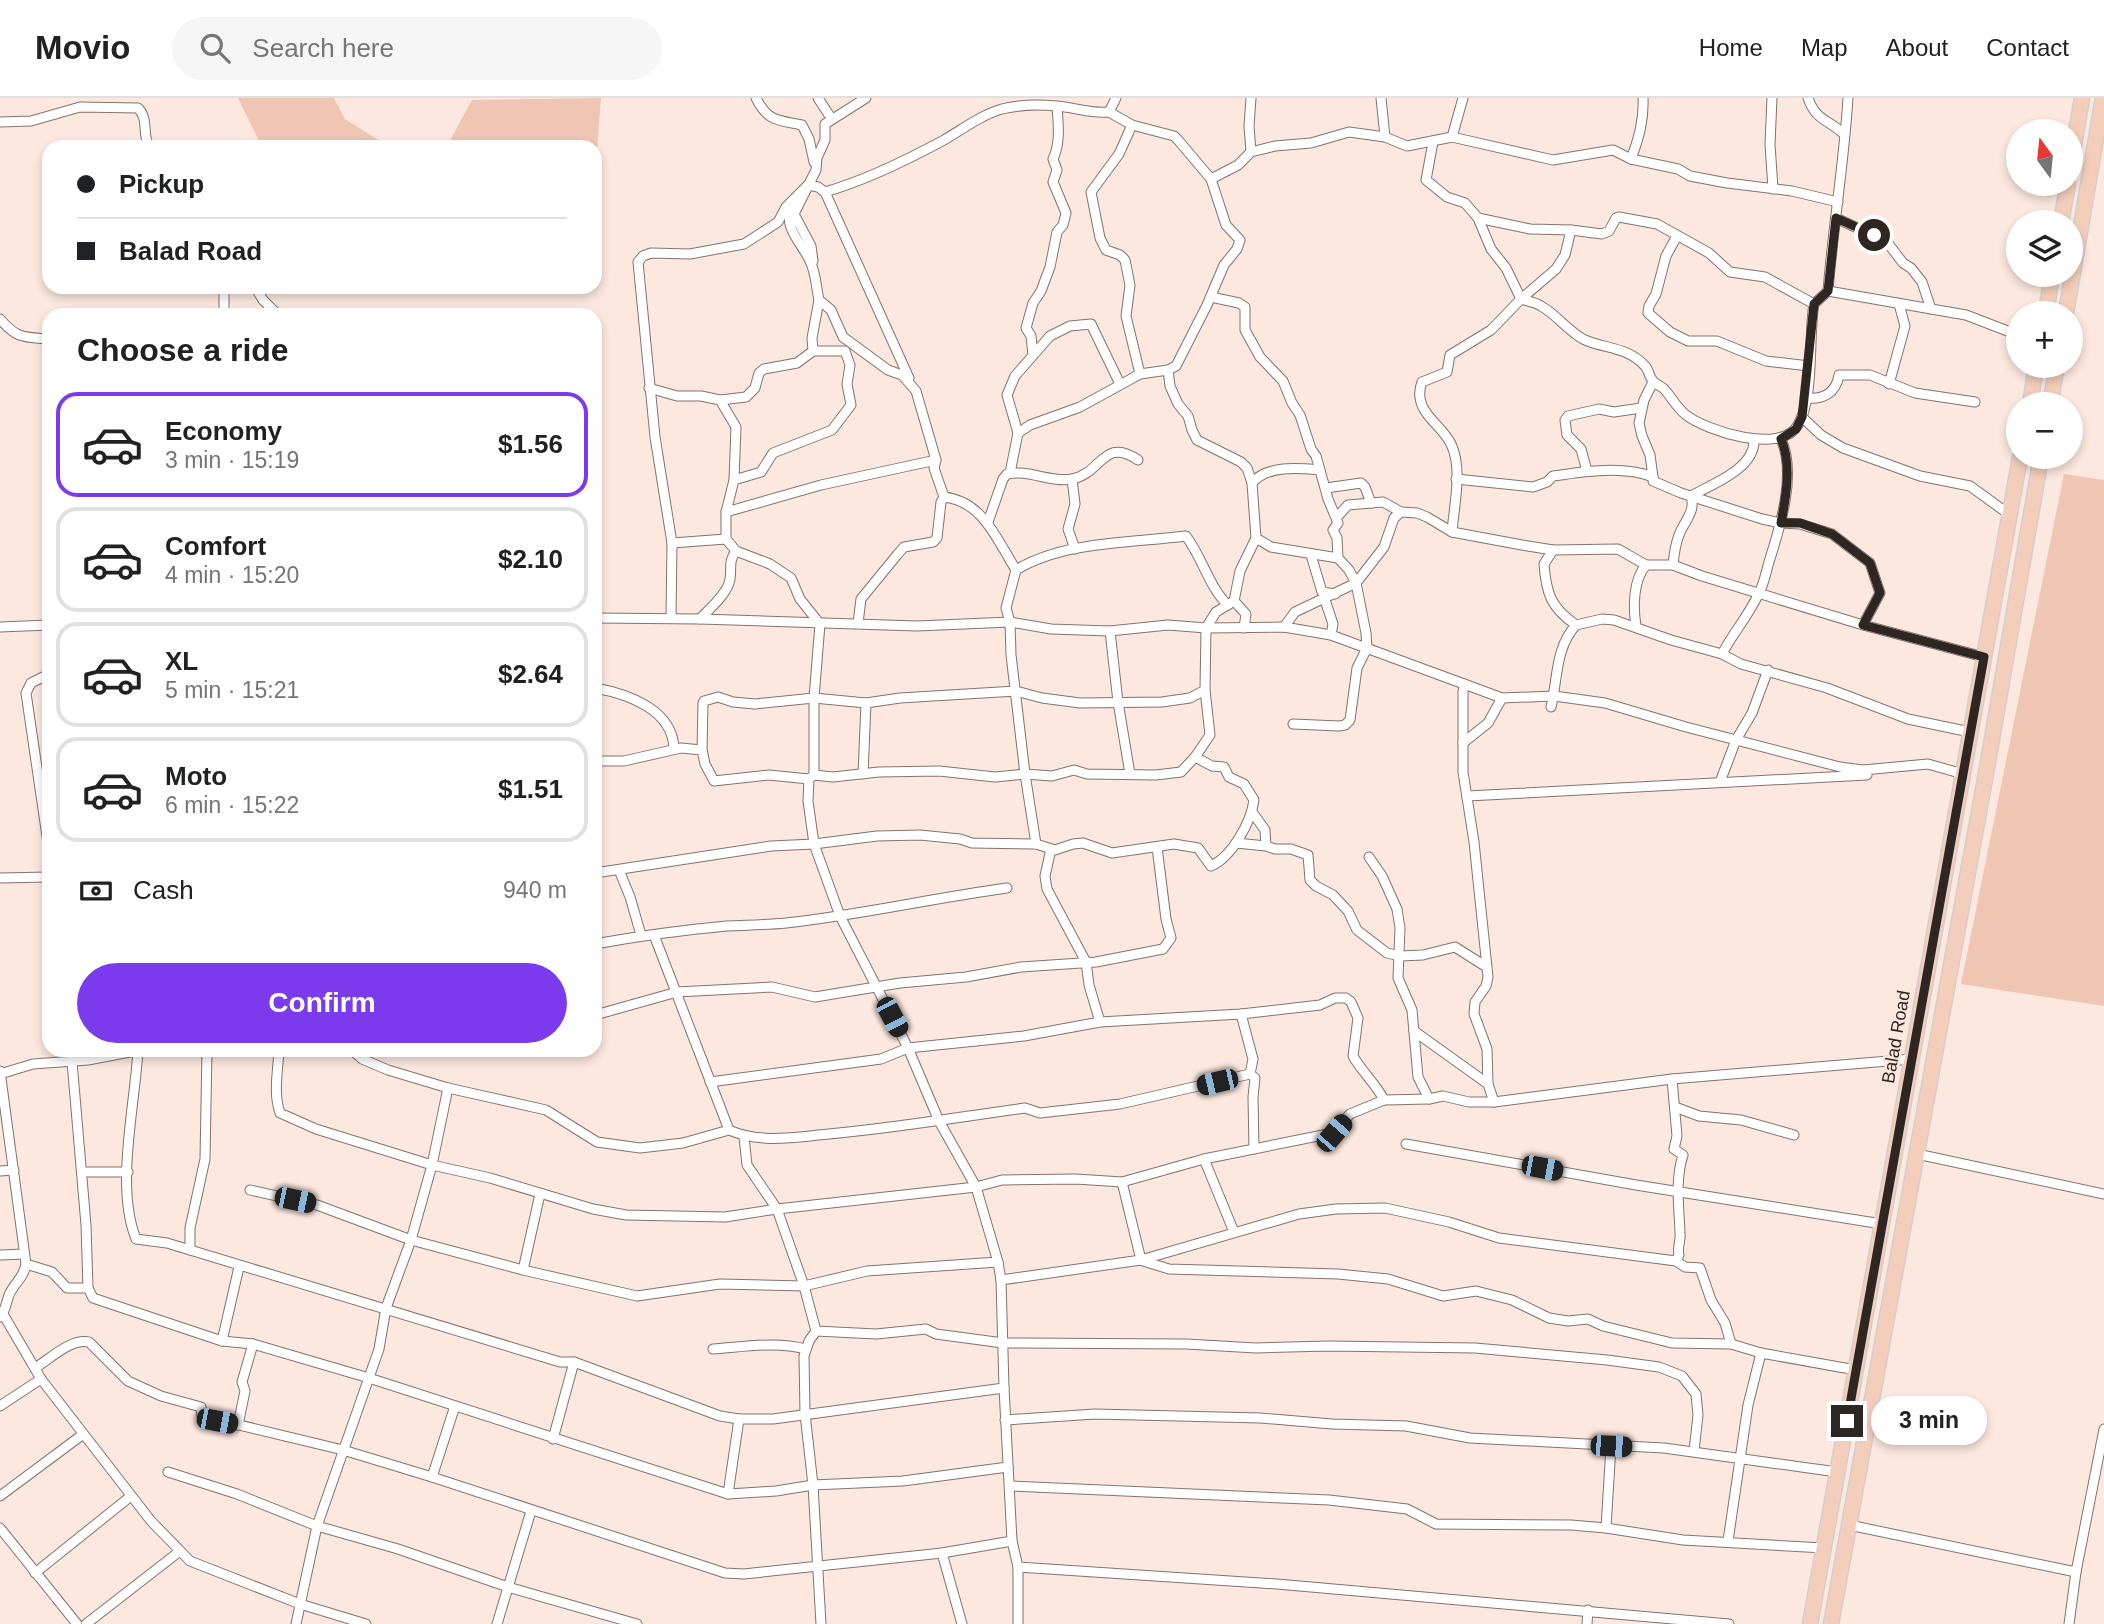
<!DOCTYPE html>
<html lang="en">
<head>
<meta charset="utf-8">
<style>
	body { margin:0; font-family:Helvetica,sans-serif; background:#f6f6f6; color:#202124; height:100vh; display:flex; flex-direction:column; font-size:26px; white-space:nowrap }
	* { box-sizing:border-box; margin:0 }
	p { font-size:23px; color:#757577 }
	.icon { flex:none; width:38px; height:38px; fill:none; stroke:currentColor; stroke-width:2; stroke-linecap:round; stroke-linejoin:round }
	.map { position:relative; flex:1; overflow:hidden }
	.side { position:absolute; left:42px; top:210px; width:560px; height:749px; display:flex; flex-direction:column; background:#fff; border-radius:21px; box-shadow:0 4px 10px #0003 }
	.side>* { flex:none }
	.hud { position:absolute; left:42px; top:42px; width:560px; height:154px; border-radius:21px; box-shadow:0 4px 10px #0003; display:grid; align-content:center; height:154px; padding:0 35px; background:#fff }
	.needle { width:46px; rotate:345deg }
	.tools { position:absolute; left:2006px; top:21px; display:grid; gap:14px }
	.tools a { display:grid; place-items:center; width:77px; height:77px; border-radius:50%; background:#fff; box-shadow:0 4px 10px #0003; font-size:35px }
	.end { position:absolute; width:32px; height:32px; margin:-16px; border:9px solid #2d2622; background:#fff; box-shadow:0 0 0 4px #fff }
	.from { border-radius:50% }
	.bubble { position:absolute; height:49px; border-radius:24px; background:#fff; box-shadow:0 4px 10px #0003; font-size:23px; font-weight:600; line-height:49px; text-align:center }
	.car { position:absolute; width:21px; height:42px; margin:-21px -10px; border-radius:9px; box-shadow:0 0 5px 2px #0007; background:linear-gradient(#222 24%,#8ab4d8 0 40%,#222 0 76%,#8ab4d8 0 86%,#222 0) }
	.hud b { display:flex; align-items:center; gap:24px; height:66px; font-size:26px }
	.hud b+b { border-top:2px solid #e0e0e0 }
	.hud i { width:18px; height:18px; background:#202124 }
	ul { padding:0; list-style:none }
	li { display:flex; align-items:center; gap:21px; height:105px; margin:0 14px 10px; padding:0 21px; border:4px solid #e0e0e0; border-radius:21px }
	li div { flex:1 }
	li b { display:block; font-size:26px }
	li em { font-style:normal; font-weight:600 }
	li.active { border-color:#7c3aed }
	li>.icon { width:63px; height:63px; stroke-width:1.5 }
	h2 { padding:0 35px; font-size:32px; line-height:84px }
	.pay { display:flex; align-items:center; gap:18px; height:77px; padding:0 35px; font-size:26px }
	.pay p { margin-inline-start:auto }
	.button { display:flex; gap:14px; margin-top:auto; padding:14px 35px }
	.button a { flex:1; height:80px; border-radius:42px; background:#7c3aed; color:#fff; font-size:28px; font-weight:600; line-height:80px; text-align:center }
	header { display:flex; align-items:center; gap:42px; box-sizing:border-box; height:98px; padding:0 35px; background:#fff; border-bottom:2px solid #e0e0e0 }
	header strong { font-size:33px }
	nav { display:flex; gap:38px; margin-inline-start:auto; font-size:24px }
	.search { width:490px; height:63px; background:#f6f6f6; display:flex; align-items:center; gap:18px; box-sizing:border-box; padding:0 24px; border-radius:38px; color:#757577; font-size:26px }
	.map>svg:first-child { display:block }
	.green { fill:#eec6b3 }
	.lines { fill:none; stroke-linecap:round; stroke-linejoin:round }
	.minor-casing { stroke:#84736b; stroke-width:11 }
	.trunk-casing { stroke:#d1cfce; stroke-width:17 }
	.minor { stroke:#fff; stroke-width:9 }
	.trunk { stroke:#f4cebb; stroke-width:14 }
	.route { stroke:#2d2622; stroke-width:9 }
	.labels { text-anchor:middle; stroke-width:5; stroke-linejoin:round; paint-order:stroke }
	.street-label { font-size:18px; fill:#2d2622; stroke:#fce8df }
</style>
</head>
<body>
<header>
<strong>Movio</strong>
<div class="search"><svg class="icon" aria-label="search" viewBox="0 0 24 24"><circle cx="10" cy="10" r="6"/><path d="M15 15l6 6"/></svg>Search here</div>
<nav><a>Home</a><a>Map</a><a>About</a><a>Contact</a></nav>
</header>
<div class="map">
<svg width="2104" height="1526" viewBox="0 0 2104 1526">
	<rect width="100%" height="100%" fill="#fce8df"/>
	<g class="green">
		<path d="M238,0H334L345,21L380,43L448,46L472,2L601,0L596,65L595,49H262Z"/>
		<path d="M2064,376L2104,382V908L1961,886Z"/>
	</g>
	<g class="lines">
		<defs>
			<g id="minor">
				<path d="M756,0C768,24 778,22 802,27L809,41L814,64"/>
				<path d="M818,0L831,20"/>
				<path d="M1381,0L1385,39"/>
				<path d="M1772,0L1770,46L1773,91"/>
				<path d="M1808,0C1816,23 1828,21 1844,36"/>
				<path d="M0,24L31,23L80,9L138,10C149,21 142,36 149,49"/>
				<path d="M1132,27L1119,56L1091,94L1100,140L1106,152L1120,157L1125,162L1130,187L1126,218L1140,276"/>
				<path d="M1452,39L1463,0"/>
				<path d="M1433,44L1426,82L1447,99L1465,105L1478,120L1491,151L1506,170L1521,201C1527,203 1535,204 1541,208C1556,216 1567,232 1583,241C1603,251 1627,248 1645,268C1649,272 1649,279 1653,283C1656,287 1662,288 1665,292C1672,300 1677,310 1686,317C1707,333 1781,357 1798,327C1815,298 1808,239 1814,206L1828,193L1966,217L2018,237"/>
				<path d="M1251,54L1249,28L1251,0"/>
				<path d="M1631,61C1639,40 1644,22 1643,0"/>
				<path d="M1211,81L1238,67L1251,54L1275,48L1311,45L1349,34L1385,39L1407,48L1452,39L1553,62L1613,52L1631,61L1678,71L1690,78L1727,85L1792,93L1838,104"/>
				<path d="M808,87L818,89L825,94C867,82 907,62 944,42C963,31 981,17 1002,11C1019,7 1038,6 1056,8C1074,9 1090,16 1109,14L1116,0"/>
				<path d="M825,94L909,280"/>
				<path d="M793,106C781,129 801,143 810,163C816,175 816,189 819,202L831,212L843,239L888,272L902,277L916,293L936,362"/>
				<path d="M1478,120L1530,131L1571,132L1602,136L1609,133L1616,120L1619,119L1657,126L1709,155L1730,174L1765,179L1814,206"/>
				<path d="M1836,120L1887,144L1903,165L1911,170L1922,184L1931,211"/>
				<path d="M1677,138L1666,158L1656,196L1649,208L1648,215L1670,234L1688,243H1717L1766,263L1809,268"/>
				<path d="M813,163L811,148L794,116L816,72L817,60L825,42V26L866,0"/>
				<path d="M255,189L263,202L278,217"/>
				<path d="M1828,193C1833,129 1844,65 1848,0"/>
				<path d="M1211,199L1239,205L1245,209V232L1260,259L1283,283L1292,305L1300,317L1311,351L1316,358L1328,401L1338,425L1333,432L1337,440L1338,460L1349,472L1356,485L1366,535L1367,550L1357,570L1350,622L1345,627L1339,628L1293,626"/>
				<path d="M819,202L812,240L813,253H845L850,267L847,286L851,307L832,332L773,355L761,374L734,382L726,414V441L736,453L770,466L791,480L800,501L820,526L814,600V677L809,681L808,703L814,746L840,818L908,950L939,1023L976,1089L998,1164L1001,1182L1004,1290L1012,1443L1018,1469V1526"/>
				<path d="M224,217V189"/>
				<path d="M0,221C17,241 24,239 49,241"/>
				<path d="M1033,257L1031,238L1026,230L1033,205L1041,193L1050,169L1057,134L1063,127L1066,115L1053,84L1057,72L1053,61C1061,44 1058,26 1057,8"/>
				<path d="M1889,286L1905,228L1899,206"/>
				<path d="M649,290L677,298H701L720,302L736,329L734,382"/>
				<path d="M1806,300C1823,302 1836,295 1839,277H1870L1915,295L1975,304"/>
				<path d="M720,302L746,299L755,290L759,275L764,271L797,265L813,253"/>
				<path d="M1802,319L1821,337L1843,350L1920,378L1970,388L2010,417"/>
				<path d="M1018,335L1007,297L1015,278L1050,238L1070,228L1091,226L1120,286"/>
				<path d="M1587,373L1581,351L1567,337L1565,322L1568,318L1599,311L1614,314L1641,310"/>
				<path d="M1010,375L1018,335L1030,327L1080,309L1140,276L1168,272L1176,268L1207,207L1224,167L1237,151L1240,142L1226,127L1211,81L1178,42L1174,38L1132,27L1109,14"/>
				<path d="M1653,379L1650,357L1642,338L1639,325L1644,302L1653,284"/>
				<path d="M1072,381L1075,406L1068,431L1075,451"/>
				<path d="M1456,381L1533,389L1547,384L1553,378C1584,374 1622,367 1653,379V383L1681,395L1762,421L1781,425L1800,426L1832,436L1870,465L1880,495L1863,527"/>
				<path d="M1252,385C1267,367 1298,370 1320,372"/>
				<path d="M1326,390L1361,385L1365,389L1371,405"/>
				<path d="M944,399C983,403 997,442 1016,472"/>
				<path d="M726,414L821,387L936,362L934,370L944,399L941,404L937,440L933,444L904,449L897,457L861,501L858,525"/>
				<path d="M1337,419L1348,407L1383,404L1401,414L1417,415L1427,419L1452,434L1522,447L1553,452L1618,451L1646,467H1673L1702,478L1863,527L1984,559"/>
				<path d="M988,424L1003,381L1007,376C1029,371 1050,385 1072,381C1101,376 1104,338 1138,362"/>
				<path d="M1452,434C1454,407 1463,371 1451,346C1441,325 1411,313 1422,284L1447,274L1450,257L1491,232L1521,201L1556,171L1565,157L1571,132"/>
				<path d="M1256,440L1271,449L1338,460"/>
				<path d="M672,445L726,441"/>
				<path d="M1553,452L1544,466C1546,495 1551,510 1576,527"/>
				<path d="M1311,457L1322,494L1335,496"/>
				<path d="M1673,467C1674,456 1675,447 1679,437C1684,423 1696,414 1691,398C1712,386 1755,371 1754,342"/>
				<path d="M1325,502L1333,526L1331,537"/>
				<path d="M1234,503L1246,516L1244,530"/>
				<path d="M595,520L700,521L917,528L1010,524L1051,531L1110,533L1168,527L1206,530L1284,529L1331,537L1502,600L1554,598L1605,605L1686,629L1840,669L1863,672L1928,666L1963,676"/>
				<path d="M671,520L672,445L655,339L638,164L643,158L651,155L690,156L744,146L778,124L786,109L808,87"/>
				<path d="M700,521C709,511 725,498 729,485C733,474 727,464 736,453"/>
				<path d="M1636,528C1633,509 1633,482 1646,467"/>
				<path d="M0,529L49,527"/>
				<path d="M1284,529L1295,514L1356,485L1384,449L1394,420L1401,414"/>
				<path d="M1110,533L1118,604L1130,676"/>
				<path d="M1722,556C1733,535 1749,517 1759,495C1764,486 1766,474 1769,464C1780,429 1797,376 1781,341"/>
				<path d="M49,576L31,585L26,595L49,752"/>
				<path d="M1465,586L1463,593V674L1474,744L1488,879L1486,888L1475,904L1474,916L1487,951L1488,986"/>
				<path d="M595,590C629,596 673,612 674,651"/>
				<path d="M1551,609C1558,580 1555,550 1576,527L1602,521L1614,522L1671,542L1722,556L1741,566L1827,590L1908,621L1970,634"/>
				<path d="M1463,645L1488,625L1502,600"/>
				<path d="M702,652L703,605L704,603L718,599L733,604L755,606L814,600L866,605L900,600L1016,593L1042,600L1080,605L1162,604L1190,600L1205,592L1206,530L1216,514L1234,503L1240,473L1256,440L1252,385L1247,370L1241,364L1197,342L1192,332L1188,318L1178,306L1170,288L1168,272"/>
				<path d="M595,663H624L681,650L702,652L705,666L714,683L769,677L809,681"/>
				<path d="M863,676L866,605"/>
				<path d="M814,677L833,679L879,674L939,673L995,679L1025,676L1052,678L1074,672L1087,676L1156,677L1181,674L1195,659L1210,637L1205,592"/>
				<path d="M1720,684L1736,642L1752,615L1768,572"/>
				<path d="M1467,698L1867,677"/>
				<path d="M1252,714L1265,732L1266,748"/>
				<path d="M1236,745L1266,748L1275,751H1291L1308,757L1310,782L1316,788L1333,797L1348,813L1357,832L1387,855L1400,858L1423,857L1455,849L1485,868"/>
				<path d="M1036,746L1025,676L1011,557L1010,524L1006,510L1016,472C1063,443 1132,445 1186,438C1202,459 1210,491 1228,507"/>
				<path d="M1051,751L1045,778L1047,791L1086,864L1089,887L1100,924"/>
				<path d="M1369,759L1382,778L1397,811L1400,830L1398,880L1412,912L1418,979L1429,1001"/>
				<path d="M619,772L630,799L641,837"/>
				<path d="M595,775L771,748L814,746L877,738L920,737L960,741L972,745L1036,746L1055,752L1073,746L1083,745L1112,755L1174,746L1198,750L1211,768C1232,759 1251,724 1254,702L1244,686L1229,679L1224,669L1212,668L1195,659"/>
				<path d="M0,780L49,779"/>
				<path d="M654,837L729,1032"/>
				<path d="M595,846C639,838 683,832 727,828C747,827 766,827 786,825C860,817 933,800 1007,790"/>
				<path d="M595,917L677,894L772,889L815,899L900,885L966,879L1021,869L1096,864L1163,851L1171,840L1166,821L1157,749"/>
				<path d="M1414,933L1488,986L1494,1004"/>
				<path d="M71,952L86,1127L88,1190L93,1200L222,1243L253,1246L369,1280L728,1396L776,1393L813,1387L903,1383L1008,1369"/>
				<path d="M138,952C135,1008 115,1089 136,1141L167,1145L560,1264H574L720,1318L739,1321H773L1004,1290"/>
				<path d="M279,952C278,973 273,995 280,1015L316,1031L432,1067L490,1080L593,1111L626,1117L725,1119L777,1111L976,1089L1002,1082L1076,1081L1122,1084L1204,1061L1333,1035L1350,1016L1384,1002L1429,1001L1443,998L1469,1004H1494L1672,981L1912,961"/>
				<path d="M352,952L362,961L388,972L448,990L546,1012L597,1044L640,1050L683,1045L729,1032C761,1046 795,1039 829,1036C895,1030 959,1019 1025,1010L1040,1015L1120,1006L1250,976L1253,961L1241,916"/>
				<path d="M0,973L26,1166L52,1174L67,1190H88"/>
				<path d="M0,976L33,966L88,962L140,952"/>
				<path d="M1250,976L1255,980L1253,999L1254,1051"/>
				<path d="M1672,981L1677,1038L1674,1051L1683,1057C1675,1082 1679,1108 1680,1135C1681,1143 1677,1149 1679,1157L1676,1163L1685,1169L1700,1170L1711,1202L1725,1225L1731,1246"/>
				<path d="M710,984L881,961L908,950L1024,938L1100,924L1241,916L1320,907L1335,900H1346L1351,904L1358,920L1353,958C1362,974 1376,986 1384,1002"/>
				<path d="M1675,1009L1699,1018L1741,1022L1794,1037"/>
				<path d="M744,1039L747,1067L777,1111L804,1188L816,1233L809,1243L804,1258L805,1316L813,1387L821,1526"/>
				<path d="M1406,1046L1636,1087L1882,1126"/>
				<path d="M1917,1056L2104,1096"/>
				<path d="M1204,1061L1234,1134"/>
				<path d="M0,1073L14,1072"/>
				<path d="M82,1074H128"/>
				<path d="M1122,1084L1141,1162"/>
				<path d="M250,1092L317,1107L411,1142L523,1172L637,1198L720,1186L804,1188L867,1173L998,1164"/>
				<path d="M190,1152V1130L205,1061L207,952"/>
				<path d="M0,1157L24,1156"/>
				<path d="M1143,1163L1169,1171L1338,1176L1388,1181L1443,1198L1476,1193L1512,1202L1549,1220L1568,1223L1588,1221L1603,1228L1672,1245L1731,1246L1761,1255"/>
				<path d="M523,1172L540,1096"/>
				<path d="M1001,1182L1141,1162L1299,1116L1336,1111L1385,1110L1449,1124L1499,1140L1676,1163"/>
				<path d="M0,1219C6,1212 6,1205 9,1197C14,1185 24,1180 26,1166"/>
				<path d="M816,1233L876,1236L926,1231L936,1236L1003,1245L1186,1246L1256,1250L1329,1248L1475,1250L1607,1262L1659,1269L1682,1278L1696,1296L1698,1317L1694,1353"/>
				<path d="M222,1243L239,1169"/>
				<path d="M713,1251C744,1249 776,1243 806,1251"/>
				<path d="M35,1270C50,1261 71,1240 89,1244L128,1283L161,1298L201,1309L202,1318L343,1352L432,1379L725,1475L744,1476L942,1455L1012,1443"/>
				<path d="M41,1281L151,1423L190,1463L300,1506L366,1526"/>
				<path d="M0,1308L41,1281L3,1216"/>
				<path d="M1005,1322L1095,1316L1260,1320L1332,1326L1406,1328L1470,1340L1664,1350L1837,1374"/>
				<path d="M238,1327L245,1293L242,1284L253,1246"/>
				<path d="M553,1341L574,1264"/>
				<path d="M168,1374L237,1396L317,1428L398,1451L508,1489L637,1526"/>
				<path d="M432,1379L455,1308"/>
				<path d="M1010,1388L1329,1402L1407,1411L1436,1426L1571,1427L1606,1430L1683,1442L1824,1450"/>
				<path d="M728,1396L739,1321"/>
				<path d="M0,1398L82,1337"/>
				<path d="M1849,1427L2076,1474L2069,1526"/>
				<path d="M0,1430L77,1526"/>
				<path d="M1606,1430L1611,1348"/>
				<path d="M1728,1443L1748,1307L1761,1255L1856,1272"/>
				<path d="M942,1455L962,1526"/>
				<path d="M1018,1469L1277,1486L1729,1526"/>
				<path d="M2076,1474L2104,1331"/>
				<path d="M35,1475L131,1398"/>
				<path d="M86,1526L180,1453"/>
				<path d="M296,1526L317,1428L379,1251L386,1210L411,1142L432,1067L448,990"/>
				<path d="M497,1526L531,1413"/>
				<path d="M1587,1526L1588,1512"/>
			</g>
			<g id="trunk">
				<path d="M2070,70L2082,0"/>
				<path d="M2061,124L2068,86"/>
				<path d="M2046,215L2052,177"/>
				<path d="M2066,215L2103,0"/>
				<path d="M2030,306L2036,268"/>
				<path d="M2050,306L2057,268"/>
				<path d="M1810,1526L2020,359"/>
				<path d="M1831,1526L1985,681L2041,359"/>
			</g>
		</defs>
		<use href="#minor" class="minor-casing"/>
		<use href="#trunk" class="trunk-casing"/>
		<use href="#minor" class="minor"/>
		<use href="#trunk" class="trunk"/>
	</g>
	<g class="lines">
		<path class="route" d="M1847,1323L1984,559L1863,527L1880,495L1870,465L1840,442L1832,436L1800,425H1781C1786,399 1792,366 1781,341L1796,331L1802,319L1814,206L1828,193L1836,120L1874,137"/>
	</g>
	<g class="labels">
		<g class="street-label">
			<text transform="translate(1896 939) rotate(-80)" y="6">Balad Road</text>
		</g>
	</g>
</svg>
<div class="tools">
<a><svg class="needle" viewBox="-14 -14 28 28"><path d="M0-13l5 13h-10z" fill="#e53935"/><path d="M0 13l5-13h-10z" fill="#757577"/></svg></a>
<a><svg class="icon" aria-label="layers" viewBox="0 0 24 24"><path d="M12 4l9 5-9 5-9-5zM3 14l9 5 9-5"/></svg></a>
<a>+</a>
<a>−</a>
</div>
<i class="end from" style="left:1874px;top:137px"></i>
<i class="end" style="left:1847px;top:1323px"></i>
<div class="bubble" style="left:1871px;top:1298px;width:116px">3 min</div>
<i class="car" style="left:892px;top:919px;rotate:152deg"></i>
<i class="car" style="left:1217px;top:984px;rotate:257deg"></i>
<i class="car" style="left:1334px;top:1035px;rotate:41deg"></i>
<i class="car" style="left:1542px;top:1070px;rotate:101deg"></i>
<i class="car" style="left:295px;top:1102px;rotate:102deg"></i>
<i class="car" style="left:217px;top:1323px;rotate:101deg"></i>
<i class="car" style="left:1611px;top:1348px;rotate:93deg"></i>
<div class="hud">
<b><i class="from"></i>Pickup</b>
<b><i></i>Balad Road</b>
</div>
<section class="side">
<h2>Choose a ride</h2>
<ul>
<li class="active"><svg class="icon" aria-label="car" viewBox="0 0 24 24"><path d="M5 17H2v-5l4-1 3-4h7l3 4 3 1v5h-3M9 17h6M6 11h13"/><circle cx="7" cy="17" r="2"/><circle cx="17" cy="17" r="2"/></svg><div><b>Economy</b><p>3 min · 15:19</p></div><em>$1.56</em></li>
<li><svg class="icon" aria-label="car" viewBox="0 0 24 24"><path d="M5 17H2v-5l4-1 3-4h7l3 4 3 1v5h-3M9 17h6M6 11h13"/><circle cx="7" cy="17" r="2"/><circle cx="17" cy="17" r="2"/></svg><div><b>Comfort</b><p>4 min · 15:20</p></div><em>$2.10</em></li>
<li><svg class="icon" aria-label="car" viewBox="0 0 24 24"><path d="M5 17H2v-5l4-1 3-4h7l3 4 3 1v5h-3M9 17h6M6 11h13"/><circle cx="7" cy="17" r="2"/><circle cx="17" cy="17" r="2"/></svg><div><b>XL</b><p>5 min · 15:21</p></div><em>$2.64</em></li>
<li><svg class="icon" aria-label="car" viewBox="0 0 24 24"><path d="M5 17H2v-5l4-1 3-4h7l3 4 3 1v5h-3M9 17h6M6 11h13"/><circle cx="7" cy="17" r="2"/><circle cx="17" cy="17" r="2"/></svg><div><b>Moto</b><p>6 min · 15:22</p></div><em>$1.51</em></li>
</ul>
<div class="pay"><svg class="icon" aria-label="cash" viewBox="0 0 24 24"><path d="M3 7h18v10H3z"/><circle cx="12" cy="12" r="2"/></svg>Cash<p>940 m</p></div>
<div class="button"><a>Confirm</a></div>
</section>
</div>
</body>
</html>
